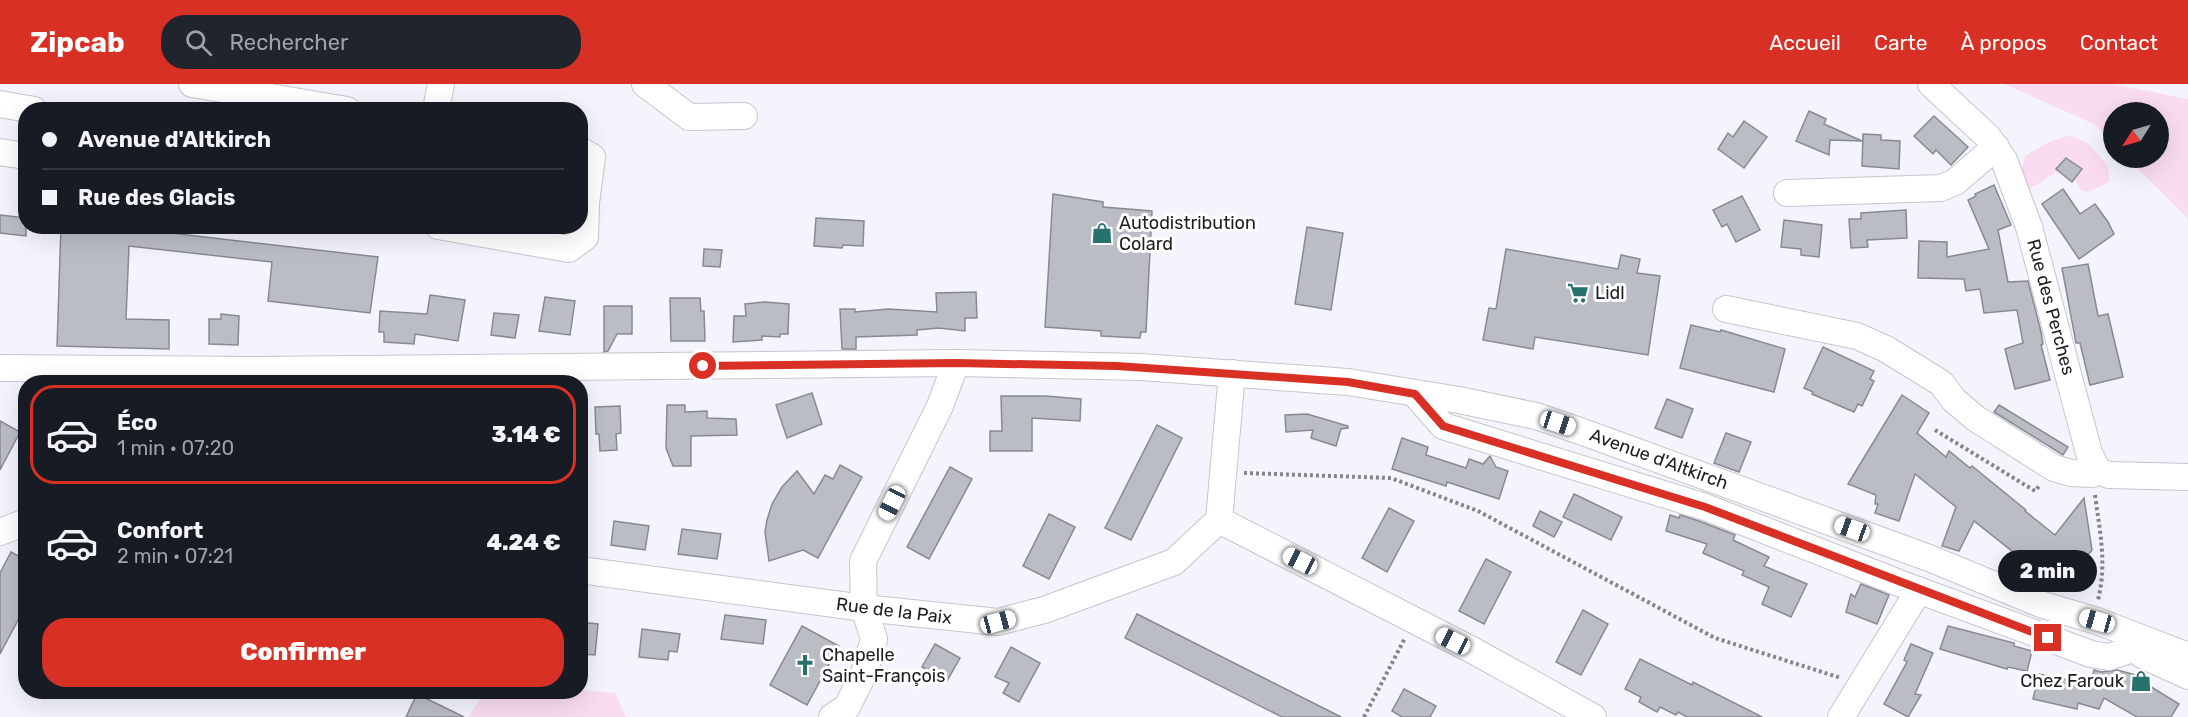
<!DOCTYPE html>
<html lang="fr">
<head>
<meta charset="utf-8">
<style>
	body { margin:0; font-family:Rubik,sans-serif; background:#20242c; color:#f1f3f6; height:100vh; display:flex; flex-direction:column; font-size:22px; white-space:nowrap }
	* { box-sizing:border-box; margin:0 }
	p { font-size:20px; color:#9ea1a6 }
	.icon { flex:none; width:33px; height:33px; fill:none; stroke:currentColor; stroke-width:2; stroke-linecap:round; stroke-linejoin:round }
	.map { position:relative; flex:1; overflow:hidden }
	.drawer { position:absolute; left:18px; top:291px; width:570px; height:324px; display:flex; flex-direction:column; background:#171b24; border-radius:24px; box-shadow:0 6px 24px #0002 }
	.drawer>* { flex:none }
	.top-card { position:absolute; left:18px; top:18px; width:570px; height:132px; border-radius:24px; box-shadow:0 6px 24px #0002; display:grid; align-content:center; height:132px; padding:0 24px; background:#171b24 }
	.needle { width:39px; rotate:233deg }
	.controls { position:absolute; left:2103px; top:18px; display:grid; gap:12px }
	.controls a { display:grid; place-items:center; width:66px; height:66px; border-radius:50%; background:#171b24; box-shadow:0 6px 24px #0002; font-size:30px }
	.end { position:absolute; width:27px; height:27px; margin:-14px; border:8px solid #d93025; background:#fff; box-shadow:0 0 0 3px #fff }
	.from { border-radius:50% }
	.bubble { position:absolute; height:42px; border-radius:21px; background:#171b24; box-shadow:0 6px 24px #0002; font-size:20px; font-weight:800; line-height:42px; text-align:center }
	.car { position:absolute; width:18px; height:36px; margin:-18px -9px; border-radius:8px; box-shadow:0 0 4px 2px #0007; background:linear-gradient(#fff 24%,#345 0 40%,#fff 0 76%,#345 0 86%,#fff 0) }
	.top-card b { display:flex; align-items:center; gap:21px; height:57px; font-size:22px }
	.top-card b+b { border-top:2px solid #363941 }
	.top-card i { width:15px; height:15px; background:#f1f3f6 }
	ul { padding:10px 0 0; list-style:none }
	li { display:flex; align-items:center; gap:18px; height:99px; margin:0 12px 9px; padding:0 12px; border:3px solid transparent; border-radius:24px }
	li div { flex:1 }
	li b { display:block; font-size:22px }
	li em { font-style:normal; font-weight:800 }
	li.active { border-color:#d93025 }
	li>.icon { width:54px; height:54px; stroke-width:1.5 }
	.button { display:flex; gap:12px; margin-top:auto; padding:12px 24px }
	.button a { flex:1; height:69px; border-radius:24px; background:#d93025; color:#fff; font-size:24px; font-weight:800; line-height:69px; text-align:center }
	header { display:flex; align-items:center; gap:36px; box-sizing:border-box; height:84px; padding:0 30px; background:#d93025; color:#fff }
	header strong { font-size:28px }
	nav { display:flex; gap:33px; margin-inline-start:auto; font-size:21px }
	.search { width:420px; height:54px; background:#20242c; display:flex; align-items:center; gap:15px; box-sizing:border-box; padding:0 21px; border-radius:24px; color:#9ea1a6; font-size:22px }
	.map>svg:first-child { display:block }
	.green { fill:#fadcf1 }
	.building { fill:#bbbdc5; stroke:#888a92; stroke-width:1.5 }
	.lines { fill:none; stroke-linecap:round; stroke-linejoin:round }
	.minor-casing { stroke:#c7c5cd; stroke-width:28 }
	.path { stroke:#85848a; stroke-width:4; stroke-dasharray:3 3; stroke-linecap:butt }
	.minor { stroke:#fff; stroke-width:26 }
	.route { stroke:#d93025; stroke-width:8 }
	.labels { text-anchor:middle; stroke-width:6; stroke-linejoin:round; paint-order:stroke }
	.poi-label { font-size:18px; fill:#1e1d20; stroke:#fff; text-anchor:start }
	.street-label { font-size:18px; fill:#1e1d20; stroke:#fff }
</style>
</head>
<body>
<header>
<strong>Zipcab</strong>
<div class="search"><svg class="icon" aria-label="search" viewBox="0 0 24 24"><circle cx="10" cy="10" r="6"/><path d="M15 15l6 6"/></svg>Rechercher</div>
<nav><a>Accueil</a><a>Carte</a><a>À propos</a><a>Contact</a></nav>
</header>
<div class="map">
<svg width="2188" height="633" viewBox="0 0 2188 633">
	<rect width="100%" height="100%" fill="#f5f4fc"/>
	<g class="green">
		<path d="M2004,0H2112L2188,15V135L2127,74H2158V28H2114L2113,60L2094,40Z"/>
		<path d="M2071,51L2089,60L2108,82L2110,98L2088,108L2081,107L2075,96L2056,88L2039,100L2029,104L2022,99L2021,89L2025,72L2051,57Z"/>
		<path d="M581,606L615,609L626,633H468L486,608H580Z"/>
	</g>
	<g class="building">
		<path d="M1809,27L1826,35L1824,40L1862,57L1830,56L1829,71L1796,57Z"/>
		<path d="M1934,32L1968,63L1951,81L1936,66L1933,70L1914,52Z"/>
		<path d="M1744,37L1767,53L1744,84L1718,65L1728,49L1733,53Z"/>
		<path d="M1863,50L1881,51V56L1900,57L1899,85L1862,82Z"/>
		<path d="M2066,74L2082,85L2072,98L2056,85Z"/>
		<path d="M1994,101L2011,141L1998,146L2008,198L2028,197L2041,248L2043,260L2041,261L2050,296L2015,305L2005,265L2023,259L2017,226L1984,229L1980,205L1966,207L1964,195L1918,194L1919,157L1947,158V173L1989,165L1968,116L1976,112L1975,110Z"/>
		<path d="M2063,105L2080,130L2095,120L2108,138L2114,150L2079,175L2042,120Z"/>
		<path d="M1053,110L1103,118V123L1152,127L1146,248H1141L1140,254L1101,252V247L1045,243Z"/>
		<path d="M1742,112L1760,146L1736,158L1727,140L1722,143L1713,126Z"/>
		<path d="M1906,126L1907,154L1867,156L1868,163L1851,164L1849,135H1861V129Z"/>
		<path d="M0,131L26,134V152L0,149Z"/>
		<path d="M816,134L864,137L863,162L843,161L842,164L814,162Z"/>
		<path d="M1784,136L1822,141L1819,173L1801,171V165L1781,163Z"/>
		<path d="M61,142H110L378,173L370,229L268,217L272,178L129,162L126,235L169,236V265L57,262Z"/>
		<path d="M1307,143L1343,149L1331,226L1295,220Z"/>
		<path d="M704,165L722,166L720,183L703,182Z"/>
		<path d="M1506,165L1618,185L1621,171L1640,175L1637,189L1660,192L1648,271L1535,253L1533,265L1483,256L1489,224L1496,225Z"/>
		<path d="M2088,180L2098,232L2108,230L2123,293L2090,301L2080,259H2076L2062,184Z"/>
		<path d="M976,208L977,234H965V247L939,244L917,246V251L856,253V265H842L840,225H855V228L888,225L937,228L936,209Z"/>
		<path d="M430,211L465,216L458,257L415,250L414,260L384,258V248H379L380,227L427,230Z"/>
		<path d="M545,213L575,217L570,251L539,247Z"/>
		<path d="M670,214H700L701,227H704L705,257H671Z"/>
		<path d="M765,218L789,220L788,250H780V253L762,252V256L733,258L734,232H746L745,220Z"/>
		<path d="M604,222H632V250H617L608,267L604,268Z"/>
		<path d="M494,229L519,231L515,254L491,251Z"/>
		<path d="M221,230L239,232L238,261L209,260V235H221Z"/>
		<path d="M1691,241L1720,248L1721,246L1785,265L1774,308L1680,284Z"/>
		<path d="M1823,263L1874,287L1870,295L1874,297L1862,322L1858,320L1854,328L1812,310L1813,308L1804,304Z"/>
		<path d="M812,309L822,340L787,354L776,321Z"/>
		<path d="M1902,311L1929,329L1917,349L1946,373L1949,367L1970,384L1972,382L2026,426L2025,427L2055,451L2084,414L2092,466L2060,505L1974,437L1959,467L1942,462L1956,423L1915,390L1899,437L1875,429L1878,420H1875L1876,411L1848,400Z"/>
		<path d="M1001,312H1045L1081,315L1080,337L1032,334V367H990V347H1002Z"/>
		<path d="M1667,315L1693,325L1682,354L1655,344Z"/>
		<path d="M667,321H685V328L707,327V334L736,335L737,351L691,352V382H673L666,364Z"/>
		<path d="M1999,321L2068,363L2063,371L1994,328Z"/>
		<path d="M620,322L621,349L616,350L617,366L600,367L599,350H596L595,323Z"/>
		<path d="M1307,330L1348,342V344L1341,345L1336,362L1311,354L1313,346L1286,348L1285,331Z"/>
		<path d="M0,337L20,348L0,386Z"/>
		<path d="M1157,341L1182,354L1131,456L1105,444Z"/>
		<path d="M1726,349L1751,358L1739,388L1714,379Z"/>
		<path d="M1402,354L1428,363L1426,371L1466,384L1469,375L1483,380L1490,372L1496,383L1508,387L1499,415L1447,398L1446,402L1392,385Z"/>
		<path d="M840,381L862,393L818,474L803,466L769,477L765,448L767,436L772,420L782,403L797,387L814,410L825,391L833,395Z"/>
		<path d="M950,383L972,395L929,475L907,463Z"/>
		<path d="M1574,410L1622,433L1611,456L1563,433Z"/>
		<path d="M1389,424L1414,437L1387,488L1362,474Z"/>
		<path d="M1540,427L1562,438L1554,453L1533,442Z"/>
		<path d="M1049,430L1075,443L1049,495L1023,482Z"/>
		<path d="M1670,431L1679,434L1680,431L1699,437L1735,451L1733,456L1769,473L1764,482L1807,500L1791,533L1762,520L1769,503L1742,491L1744,487L1703,469L1707,460L1666,447Z"/>
		<path d="M614,437L649,442L645,466L611,461Z"/>
		<path d="M682,445L721,450L717,475L678,470Z"/>
		<path d="M11,468L26,476V521L0,570V489Z"/>
		<path d="M1486,475L1511,488L1484,540L1459,527Z"/>
		<path d="M1861,500L1889,511L1877,540L1846,528L1851,510L1855,513Z"/>
		<path d="M1583,526L1608,540L1581,591L1556,578Z"/>
		<path d="M1137,530L1341,633H1282L1125,554Z"/>
		<path d="M725,531L766,536L763,560L721,555Z"/>
		<path d="M580,538L598,540L595,571L580,570Z"/>
		<path d="M802,542L839,562L807,621L770,601Z"/>
		<path d="M1948,542L2014,559V562L2032,567L2027,587L2008,583L2007,585L1940,565Z"/>
		<path d="M642,545L680,550L677,568L669,567L668,576L639,573Z"/>
		<path d="M935,560L960,574L947,597L922,583Z"/>
		<path d="M1911,560L1933,569L1915,610L1921,611L1908,633L1884,620L1907,578L1904,576Z"/>
		<path d="M1011,563L1040,579L1019,618L1003,609L1009,599L995,593Z"/>
		<path d="M1640,575L1692,601L1693,598L1762,633H1687L1678,628L1676,631L1660,623L1657,628L1639,618L1641,613L1625,605Z"/>
		<path d="M2094,586L2101,588L2117,586L2136,591L2135,593L2179,620L2171,633H2137L2104,614L2099,625L2078,619L2077,625L2033,615L2039,590L2091,600Z"/>
		<path d="M1404,605L1436,622L1430,633H1402L1392,627Z"/>
		<path d="M417,610L464,633H406Z"/>
	</g>
	<g class="lines">
		<defs>
			<g id="minor">
				<path d="M192,0L240,8"/>
				<path d="M645,0L689,33L744,32"/>
				<path d="M1931,0L1988,53L2004,76L2029,143L2089,369L2098,387L2109,391L2188,393"/>
				<path d="M0,20L34,26"/>
				<path d="M237,26L240,8L347,26"/>
				<path d="M436,26L441,0"/>
				<path d="M580,66L592,73L586,119L580,118"/>
				<path d="M0,68L26,72"/>
				<path d="M1787,109L1941,104L1955,98L1996,63"/>
				<path d="M438,142L569,165L585,153L586,119"/>
				<path d="M1726,225L1857,252L1886,265L1941,299L1954,316L1975,334L2054,384L2071,389L2092,390L2098,387"/>
				<path d="M0,284L255,286L956,279L1141,283L1348,298L1459,316L1536,332L1580,347L1929,474L2043,521L2097,537L2188,572"/>
				<path d="M1415,310L1443,342L1705,423L1907,502L2091,570L2109,573L2130,566"/>
				<path d="M1219,436L1474,567L1593,633"/>
				<path d="M0,448L26,438"/>
				<path d="M580,486L864,524L998,538L1044,526L1174,478L1219,436L1232,289"/>
				<path d="M2142,571L2188,592"/>
				<path d="M832,633L847,623L864,589L874,555L864,524L863,477L940,322L956,279"/>
				<path d="M1841,633L1919,506"/>
			</g>
		</defs>
		<use href="#minor" class="minor-casing"/>
		<g class="path">
			<path d="M1935,346L2035,407L2040,401"/>
			<path d="M1244,389L1391,394L1478,427L1715,554L1841,594"/>
			<path d="M2095,411C2100,449 2107,479 2098,516"/>
			<path d="M1364,633L1405,554"/>
		</g>
		<use href="#minor" class="minor"/>
	</g>
	<g class="lines">
		<path class="route" d="M703,282L956,279L1117,282L1348,298L1415,310L1443,342L1705,423L2048,554"/>
	</g>
	<defs>
		<symbol id="shop-bare" viewBox="-9 -9 18 18"><path d="M-5-2.5h2.3a2.7 3.5 0 0 1 5.4 0H5L5.5 6h-11ZM-1.5-2.5h3a1.5 2.3 0 0 0-3 0Z" fill="#27716e" stroke="#fff" stroke-width="2.5" paint-order="stroke"/></symbol>
		<symbol id="supermarket-bare" viewBox="-9 -9 18 18"><path d="M-6-5.5h2.5l.6 2H6L4.5 2H-2.5L-4.4-4H-6ZM-1.5 3.2a1.3 1.3 0 1 0 .1 0ZM3 3.2a1.3 1.3 0 1 0 .1 0Z" fill="#27716e" stroke="#fff" stroke-width="2.5" paint-order="stroke"/></symbol>
		<symbol id="church-bare" viewBox="-9 -9 18 18"><path d="M-1.2-6h2.4v3.5h3.3v2.4h-3.3V6h-2.4V-.1h-3.3v-2.4h3.3Z" fill="#27716e" stroke="#fff" stroke-width="2.5" paint-order="stroke"/></symbol>
	</defs>
	<g fill-rule="evenodd">
		<use href="#shop-bare" x="1087" y="134" width="30" height="30"/>
		<use href="#supermarket-bare" x="1563" y="194" width="30" height="30"/>
		<use href="#church-bare" x="790" y="566" width="30" height="30"/>
		<use href="#shop-bare" x="2126" y="582" width="30" height="30"/>
	</g>
	<g class="labels">
		<g class="poi-label">
			<text x="1119" y="145">Autodistribution<tspan x="1119" dy="21">Colard</tspan></text>
			<text x="1595" y="215">Lidl</text>
			<text x="822" y="577">Chapelle<tspan x="822" dy="21">Saint-François</tspan></text>
			<text x="2124" y="603" text-anchor="end">Chez Farouk</text>
		</g>
		<g class="street-label">
			<text transform="translate(2051 223) rotate(75)" y="6">Rue des Perches</text>
			<text transform="translate(1659 375) rotate(20)" y="6">Avenue d'Altkirch</text>
			<text transform="translate(894 527) rotate(7)" y="6">Rue de la Paix</text>
		</g>
	</g>
</svg>
<div class="controls">
<a><svg class="needle" viewBox="-14 -14 28 28"><path d="M0-13l5 13h-10z" fill="#e53935"/><path d="M0 13l5-13h-10z" fill="#9ea1a6"/></svg></a>
</div>
<i class="end from" style="left:703px;top:282px"></i>
<i class="end" style="left:2048px;top:554px"></i>
<div class="bubble" style="left:1998px;top:466px;width:99px">2 min</div>
<i class="car" style="left:1558px;top:339px;rotate:108deg"></i>
<i class="car" style="left:892px;top:419px;rotate:207deg"></i>
<i class="car" style="left:1852px;top:445px;rotate:290deg"></i>
<i class="car" style="left:1300px;top:477px;rotate:297deg"></i>
<i class="car" style="left:2097px;top:537px;rotate:286deg"></i>
<i class="car" style="left:998px;top:538px;rotate:75deg"></i>
<i class="car" style="left:1453px;top:557px;rotate:297deg"></i>
<div class="top-card">
<b><i class="from"></i>Avenue d'Altkirch</b>
<b><i></i>Rue des Glacis</b>
</div>
<section class="drawer">
<ul>
<li class="active"><svg class="icon" aria-label="car" viewBox="0 0 24 24"><path d="M5 17H2v-5l4-1 3-4h7l3 4 3 1v5h-3M9 17h6M6 11h13"/><circle cx="7" cy="17" r="2"/><circle cx="17" cy="17" r="2"/></svg><div><b>Éco</b><p>1 min · 07:20</p></div><em>3.14 €</em></li>
<li><svg class="icon" aria-label="car" viewBox="0 0 24 24"><path d="M5 17H2v-5l4-1 3-4h7l3 4 3 1v5h-3M9 17h6M6 11h13"/><circle cx="7" cy="17" r="2"/><circle cx="17" cy="17" r="2"/></svg><div><b>Confort</b><p>2 min · 07:21</p></div><em>4.24 €</em></li>
</ul>
<div class="button"><a>Confirmer</a></div>
</section>
</div>
</body>
</html>
